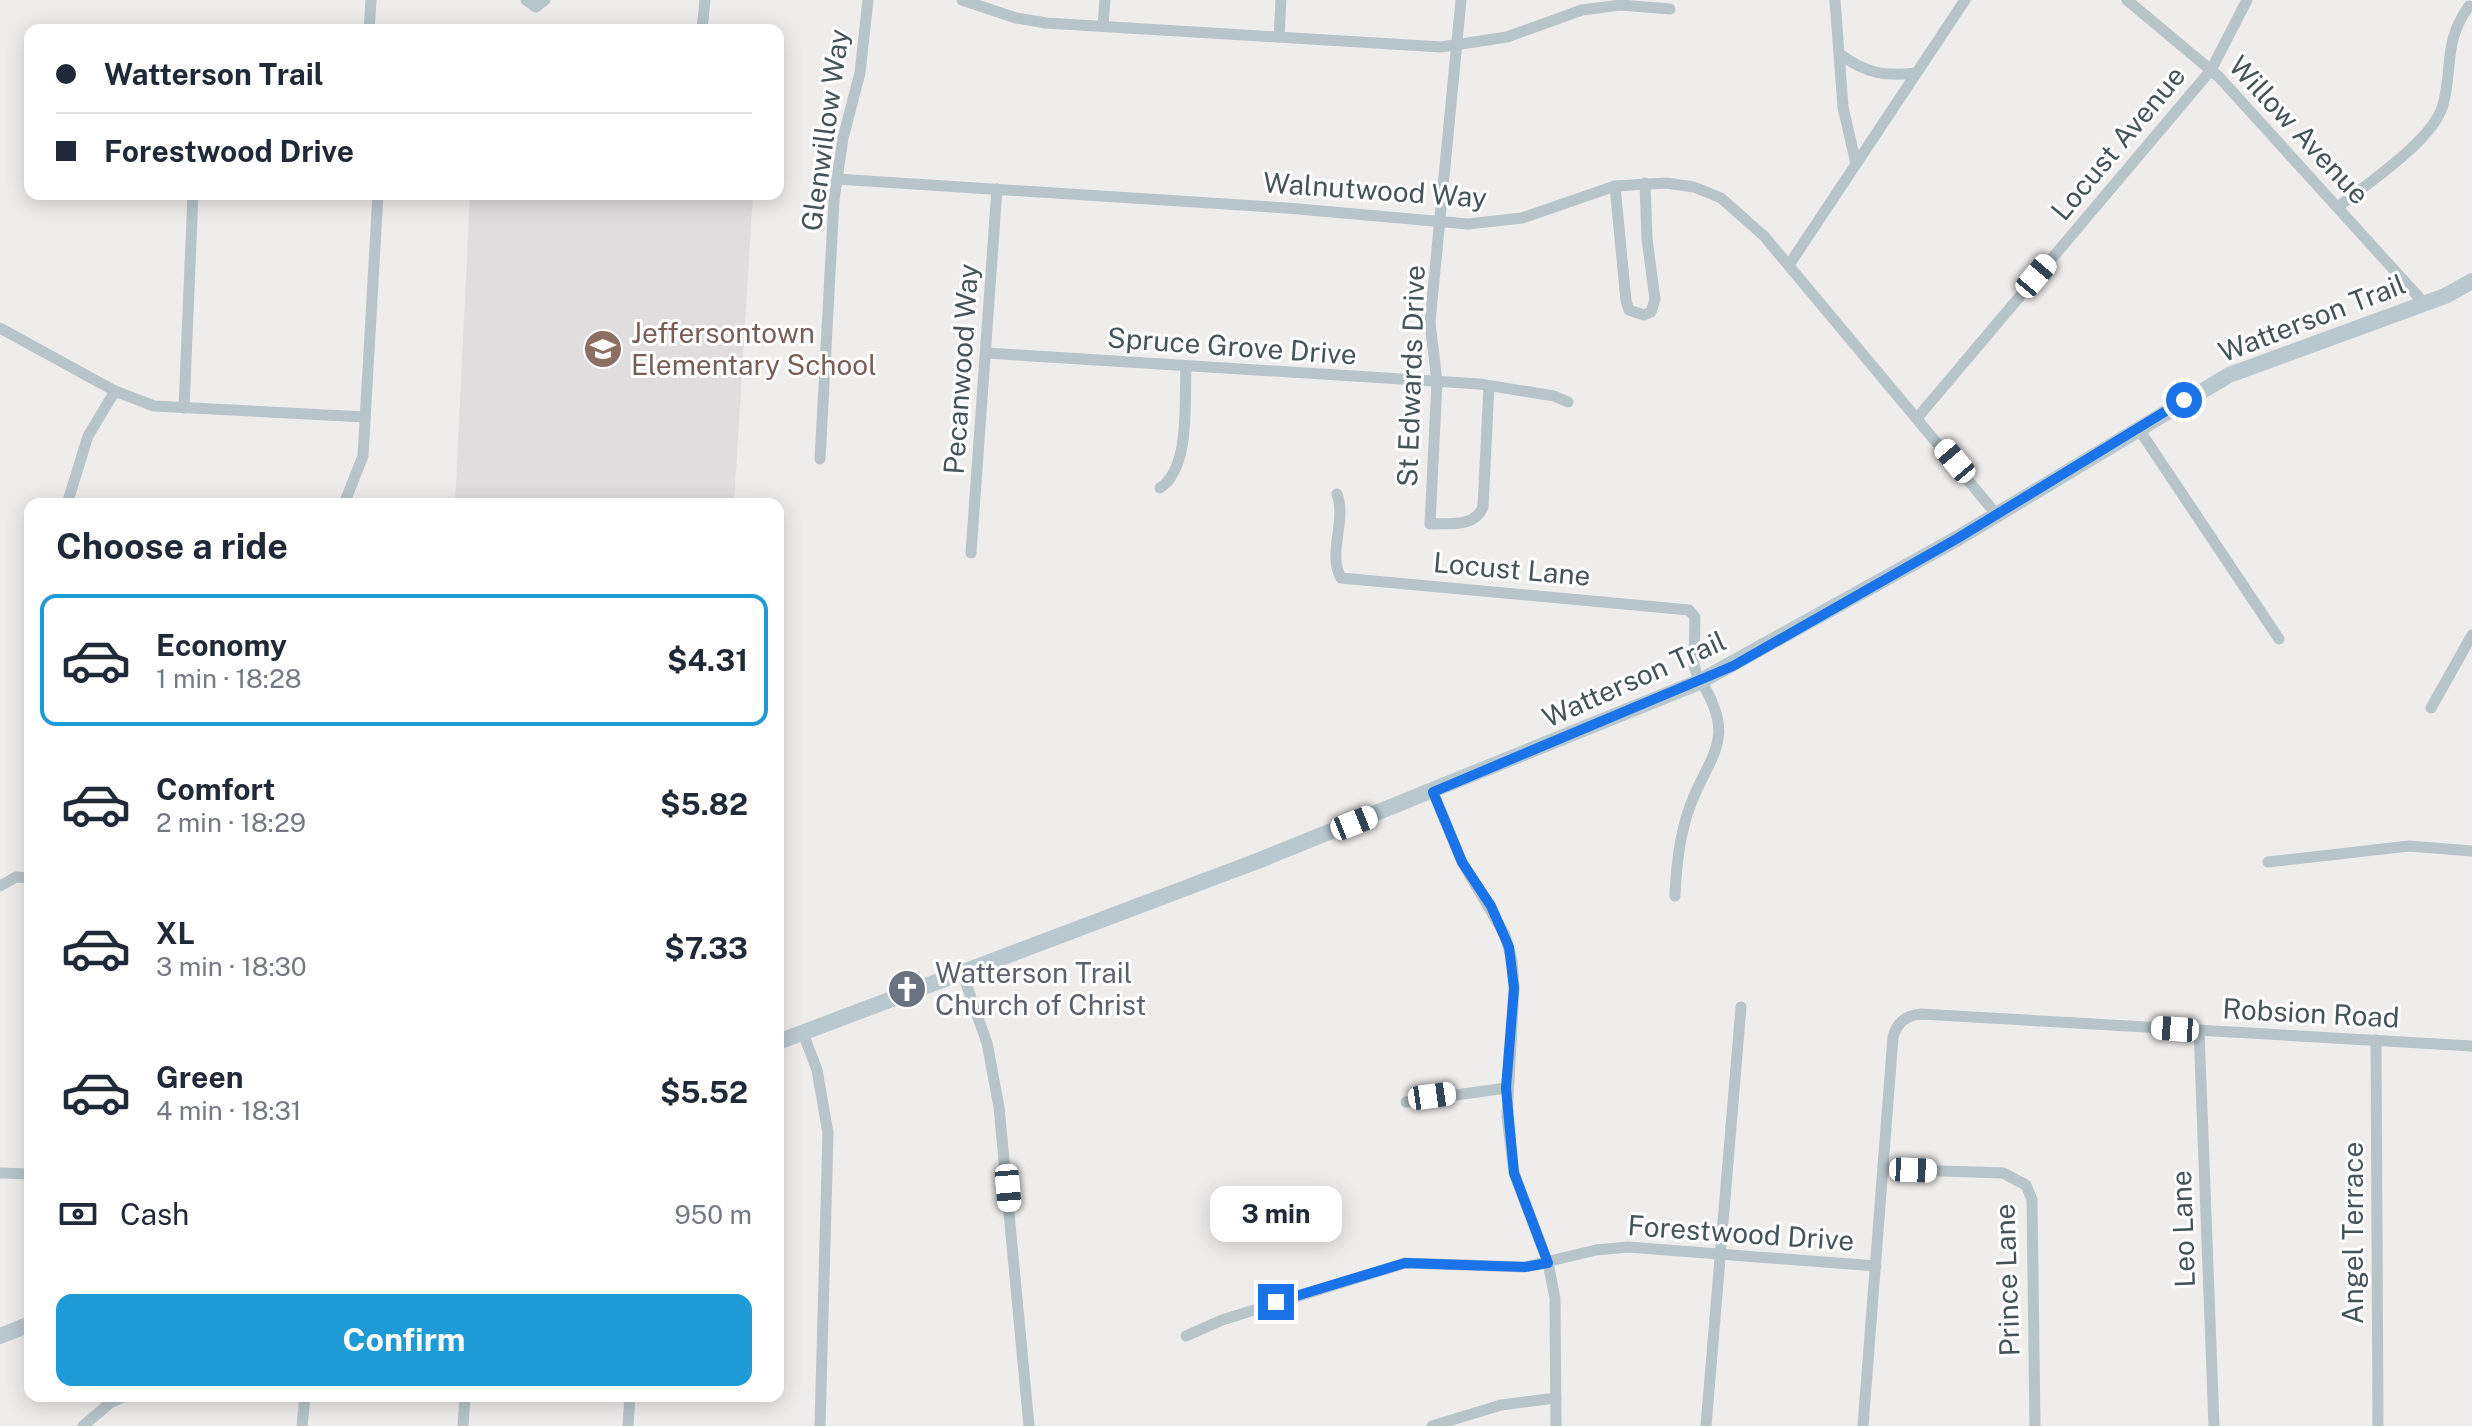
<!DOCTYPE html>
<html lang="en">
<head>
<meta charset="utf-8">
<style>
	body { margin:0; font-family:"Public Sans",sans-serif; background:#f6f6f7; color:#1f2937; height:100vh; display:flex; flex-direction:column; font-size:30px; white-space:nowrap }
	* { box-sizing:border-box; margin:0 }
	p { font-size:26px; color:#747a83 }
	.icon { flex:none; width:44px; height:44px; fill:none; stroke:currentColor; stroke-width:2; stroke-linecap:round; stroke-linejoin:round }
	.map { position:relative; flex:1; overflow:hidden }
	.side { position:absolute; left:24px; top:498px; width:760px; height:904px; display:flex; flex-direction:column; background:#fff; border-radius:16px; box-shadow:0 4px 20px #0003 }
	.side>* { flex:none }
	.top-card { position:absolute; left:24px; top:24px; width:760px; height:176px; border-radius:16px; box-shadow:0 4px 20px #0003; display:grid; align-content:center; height:176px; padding:0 32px; background:#fff }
	.end { position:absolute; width:36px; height:36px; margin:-18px; border:10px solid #1a73e8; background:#fff; box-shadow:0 0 0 4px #fff }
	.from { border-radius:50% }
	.bubble { position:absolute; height:56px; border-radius:16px; background:#fff; box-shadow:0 4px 20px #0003; font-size:26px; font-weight:700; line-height:56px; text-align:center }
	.car { position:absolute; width:24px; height:48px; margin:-24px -12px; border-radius:10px; box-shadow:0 0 6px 2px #0007; background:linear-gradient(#fff 24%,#345 0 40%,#fff 0 76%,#345 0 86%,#fff 0) }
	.top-card b { display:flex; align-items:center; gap:28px; height:76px; font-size:30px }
	.top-card b+b { border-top:2px solid #e0e1e3 }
	.top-card i { width:20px; height:20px; background:#1f2937 }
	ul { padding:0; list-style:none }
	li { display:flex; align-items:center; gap:24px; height:132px; margin:0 16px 12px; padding:0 16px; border:4px solid transparent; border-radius:16px }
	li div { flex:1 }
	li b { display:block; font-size:30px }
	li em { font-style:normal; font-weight:700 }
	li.selected { border-color:#1e9bd7 }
	li>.icon { width:72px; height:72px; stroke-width:1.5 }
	h2 { padding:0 32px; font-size:36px; line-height:96px }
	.pay { display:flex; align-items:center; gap:20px; height:88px; padding:0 32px; font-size:30px }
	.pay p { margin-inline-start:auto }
	.primary-button { display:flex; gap:16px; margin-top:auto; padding:16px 32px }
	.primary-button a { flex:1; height:92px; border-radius:16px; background:#1e9bd7; color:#fff; font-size:32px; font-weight:700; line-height:92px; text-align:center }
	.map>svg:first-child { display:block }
	.education { fill:#e0ddde }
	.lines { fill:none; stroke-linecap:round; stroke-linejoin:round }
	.street { stroke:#b7c4c8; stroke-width:11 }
	.secondary { stroke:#b8c8ce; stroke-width:16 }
	.route { stroke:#1a73e8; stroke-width:10 }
	.labels { text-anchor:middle; stroke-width:6; stroke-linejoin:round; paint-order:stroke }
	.street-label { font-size:28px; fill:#455458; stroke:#fff }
	.education-label { font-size:28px; fill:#785e54; stroke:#fff; text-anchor:start }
	.worship-label { font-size:28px; fill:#5b616d; stroke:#fff; text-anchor:start }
</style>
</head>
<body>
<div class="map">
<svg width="2472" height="1426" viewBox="0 0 2472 1426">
	<rect width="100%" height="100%" fill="#efecec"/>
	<path class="education" d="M470,194H753L734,504H455Z"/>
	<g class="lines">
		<g class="street">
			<path d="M526,0L536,7L545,0"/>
			<path d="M962,0L1016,18L1046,23L1441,47L1507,37L1582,10L1621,5L1670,9"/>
			<path d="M1461,0L1430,322L1437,382L1430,524C1449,523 1474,528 1483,507L1489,386"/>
			<path d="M1835,0L1843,107L1856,164"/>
			<path d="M2127,0L2219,77L2425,304"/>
			<path d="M1103,26L1105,0"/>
			<path d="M369,30L371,0"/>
			<path d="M702,30L705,0"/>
			<path d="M1279,37L1281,0"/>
			<path d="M1841,55C1866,73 1885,77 1916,73"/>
			<path d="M836,179L1287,208L1468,224L1522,218L1615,186L1666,183L1694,187L1721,198L1764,236L1997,515"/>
			<path d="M1615,186L1626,301L1629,310L1644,315L1651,312L1655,299L1647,239L1645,183"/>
			<path d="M2338,207C2366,184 2433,141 2443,105C2453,68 2443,42 2469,6"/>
			<path d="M1789,265L1965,0"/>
			<path d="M0,328L115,391L154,406L365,417"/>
			<path d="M986,353L1480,384L1554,396L1568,402"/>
			<path d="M184,408L193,194"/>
			<path d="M1918,417L2211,70L2247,0"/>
			<path d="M2138,428L2279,639"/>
			<path d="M820,459L834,200L843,138L860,73L868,0"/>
			<path d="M1160,488C1191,468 1184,401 1186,367"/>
			<path d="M1337,494C1347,520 1327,553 1341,578L1689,610L1695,617L1694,665L1699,682"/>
			<path d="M67,504L88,436L115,391"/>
			<path d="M344,504L363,456L378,194"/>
			<path d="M971,553L997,189"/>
			<path d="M2431,708L2472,635"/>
			<path d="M1433,792L1462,862L1505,935L1512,961L1514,988L1507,1117L1514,1173L1548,1263L1555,1298L1556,1426"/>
			<path d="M2268,862L2409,846L2472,851"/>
			<path d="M0,886L16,877L30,878"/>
			<path d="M1675,896C1676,870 1679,841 1687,815C1705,757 1740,744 1701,681"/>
			<path d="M962,972L987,1043L999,1107L1029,1426"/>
			<path d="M2199,1030L2214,1426"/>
			<path d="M803,1033L817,1070L828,1133L820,1426"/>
			<path d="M2376,1040L2378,1426"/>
			<path d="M1406,1102L1506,1088"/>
			<path d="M1883,1169L2003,1173L2026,1185L2032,1200L2035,1426"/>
			<path d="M0,1173L30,1174"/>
			<path d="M1186,1336L1222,1320L1405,1263L1525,1267L1596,1250L1628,1247L1876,1266"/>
			<path d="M83,1426L110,1403L125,1396"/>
			<path d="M302,1426L305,1396"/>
			<path d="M463,1426L465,1396"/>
			<path d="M628,1426L630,1396"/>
			<path d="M1432,1426L1501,1405L1556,1398"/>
			<path d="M1706,1426L1741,1007"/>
			<path d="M1863,1426L1893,1037C1897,1022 1907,1015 1921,1014L2472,1046"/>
		</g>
		<g class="secondary">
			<path d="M778,1042L1260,860L1699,682L1958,538L2229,375L2445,296L2472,281"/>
			<path d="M0,1336L30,1324"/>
		</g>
	</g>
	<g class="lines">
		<path class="route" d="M1276,1302L1405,1263L1525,1267L1548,1263L1514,1173L1506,1088L1514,988L1509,947L1491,906L1462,862L1433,792L1733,666L1958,538L2184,400"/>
	</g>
	<defs>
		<symbol id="school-disc" viewBox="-11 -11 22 22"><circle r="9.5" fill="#8d6e63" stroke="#fff"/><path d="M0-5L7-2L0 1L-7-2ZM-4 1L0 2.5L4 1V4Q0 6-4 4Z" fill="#fff"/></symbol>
		<symbol id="church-disc" viewBox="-11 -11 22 22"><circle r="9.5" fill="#6b7280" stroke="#fff"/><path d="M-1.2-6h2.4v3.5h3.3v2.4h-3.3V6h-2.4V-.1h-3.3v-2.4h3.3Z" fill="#fff"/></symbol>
	</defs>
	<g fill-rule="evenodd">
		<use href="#school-disc" x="581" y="327" width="44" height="44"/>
		<use href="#church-disc" x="885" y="967" width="44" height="44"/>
	</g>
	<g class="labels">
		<g class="street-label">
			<text transform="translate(825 130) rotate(-82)" y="10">Glenwillow Way</text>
			<text transform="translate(2299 130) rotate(47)" y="10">Willow Avenue</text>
			<text transform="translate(2118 143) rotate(-50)" y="10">Locust Avenue</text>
			<text transform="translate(1375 190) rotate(4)" y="10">Walnutwood Way</text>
			<text transform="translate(2312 318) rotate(-21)" y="10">Watterson Trail</text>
			<text transform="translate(1232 346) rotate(4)" y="10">Spruce Grove Drive</text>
			<text transform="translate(961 369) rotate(-86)" y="10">Pecanwood Way</text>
			<text transform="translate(1411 376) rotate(-88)" y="10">St Edwards Drive</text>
			<text transform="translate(1512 569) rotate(5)" y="10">Locust Lane</text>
			<text transform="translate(1634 679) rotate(-24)" y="10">Watterson Trail</text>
			<text transform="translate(2311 1013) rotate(3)" y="10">Robsion Road</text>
			<text transform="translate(2183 1229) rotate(-92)" y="10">Leo Lane</text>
			<text transform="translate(1741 1233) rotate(4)" y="10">Forestwood Drive</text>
			<text transform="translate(2353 1233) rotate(-90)" y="10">Angel Terrace</text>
			<text transform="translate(2007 1280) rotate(-92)" y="10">Prince Lane</text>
		</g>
		<g class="education-label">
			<text x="631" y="343">Jeffersontown<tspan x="631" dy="32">Elementary School</tspan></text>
		</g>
		<g class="worship-label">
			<text x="935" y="983">Watterson Trail<tspan x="935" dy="32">Church of Christ</tspan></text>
		</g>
	</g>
</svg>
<i class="end from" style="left:2184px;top:400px"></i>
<i class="end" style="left:1276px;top:1302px"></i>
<div class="bubble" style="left:1210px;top:1186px;width:132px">3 min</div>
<i class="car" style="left:2036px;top:276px;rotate:40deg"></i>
<i class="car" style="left:1955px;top:461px;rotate:320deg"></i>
<i class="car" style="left:1354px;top:823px;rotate:68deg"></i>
<i class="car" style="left:2175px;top:1029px;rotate:274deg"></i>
<i class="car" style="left:1432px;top:1096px;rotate:82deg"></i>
<i class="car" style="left:1913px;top:1170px;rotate:92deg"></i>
<i class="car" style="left:1008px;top:1188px;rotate:175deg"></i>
<div class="top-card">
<b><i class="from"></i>Watterson Trail</b>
<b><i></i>Forestwood Drive</b>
</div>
<section class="side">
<h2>Choose a ride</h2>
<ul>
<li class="selected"><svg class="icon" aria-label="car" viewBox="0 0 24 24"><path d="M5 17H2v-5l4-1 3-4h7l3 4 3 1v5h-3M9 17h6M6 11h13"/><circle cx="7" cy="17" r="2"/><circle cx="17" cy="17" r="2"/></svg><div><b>Economy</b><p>1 min · 18:28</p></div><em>$4.31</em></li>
<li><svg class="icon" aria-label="car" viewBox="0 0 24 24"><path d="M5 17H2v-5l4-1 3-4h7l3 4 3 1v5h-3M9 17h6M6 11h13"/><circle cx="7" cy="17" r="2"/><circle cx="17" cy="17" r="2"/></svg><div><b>Comfort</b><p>2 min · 18:29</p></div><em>$5.82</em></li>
<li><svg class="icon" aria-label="car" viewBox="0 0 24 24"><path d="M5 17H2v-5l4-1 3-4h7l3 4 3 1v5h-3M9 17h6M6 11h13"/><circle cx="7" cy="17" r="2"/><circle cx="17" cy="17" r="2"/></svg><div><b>XL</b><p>3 min · 18:30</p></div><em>$7.33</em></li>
<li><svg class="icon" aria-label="car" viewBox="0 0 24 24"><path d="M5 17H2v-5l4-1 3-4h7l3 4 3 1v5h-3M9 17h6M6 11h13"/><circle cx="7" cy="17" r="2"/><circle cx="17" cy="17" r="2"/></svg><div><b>Green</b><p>4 min · 18:31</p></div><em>$5.52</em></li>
</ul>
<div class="pay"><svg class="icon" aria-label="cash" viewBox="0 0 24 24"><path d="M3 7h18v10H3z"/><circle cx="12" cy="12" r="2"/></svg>Cash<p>950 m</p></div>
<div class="primary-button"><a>Confirm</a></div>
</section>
</div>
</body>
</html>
